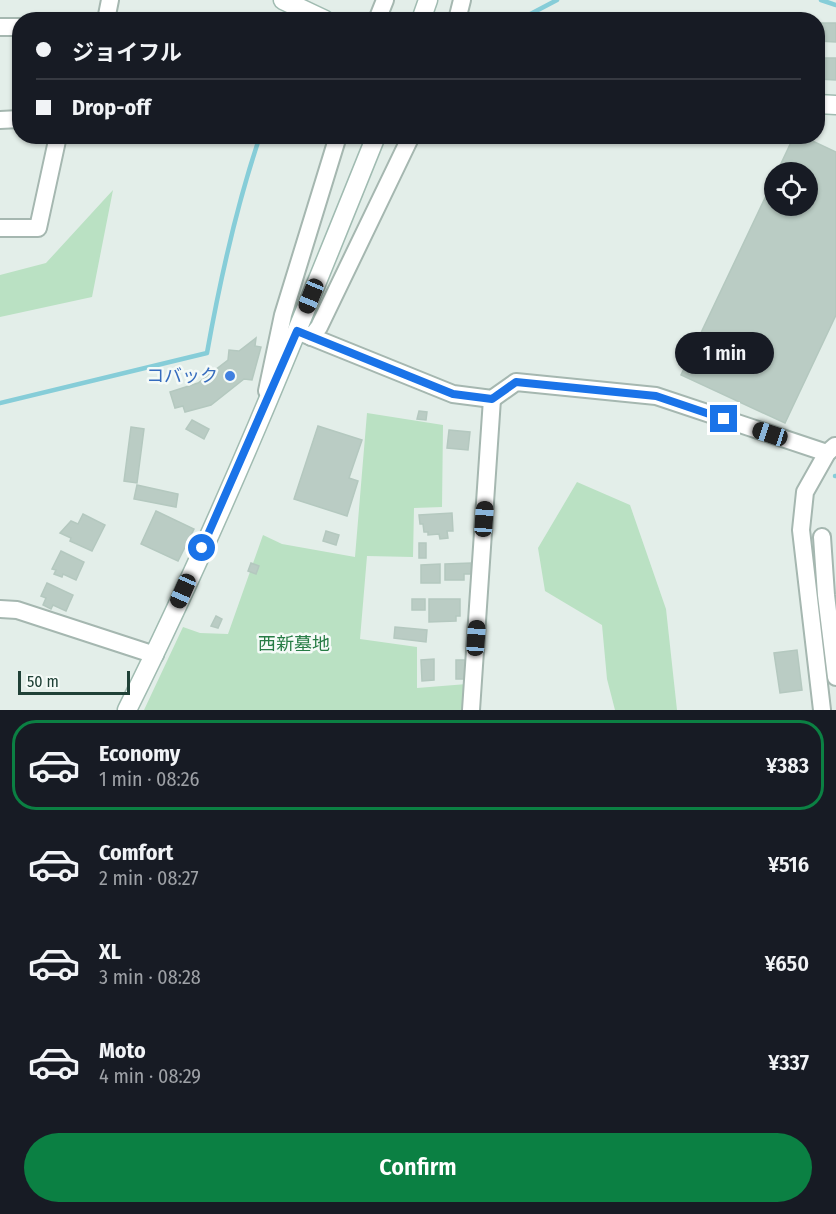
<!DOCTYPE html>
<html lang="en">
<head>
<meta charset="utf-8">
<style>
	body { margin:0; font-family:"Fira Sans Condensed","Noto Sans JP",sans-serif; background:#20242c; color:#f1f3f6; height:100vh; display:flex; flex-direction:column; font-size:22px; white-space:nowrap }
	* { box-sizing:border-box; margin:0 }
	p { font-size:20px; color:#9ea1a6 }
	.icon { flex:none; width:33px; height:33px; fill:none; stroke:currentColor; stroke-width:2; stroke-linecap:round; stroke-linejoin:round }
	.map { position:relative; height:710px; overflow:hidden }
	.details { display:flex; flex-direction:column; background:#171b24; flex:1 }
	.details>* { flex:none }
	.hud { position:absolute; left:12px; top:12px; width:813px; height:132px; border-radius:24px; box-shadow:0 2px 4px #0004; display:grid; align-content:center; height:132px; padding:0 24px; background:#171b24 }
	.buttons { position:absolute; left:764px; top:162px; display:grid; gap:12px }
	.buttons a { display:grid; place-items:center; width:54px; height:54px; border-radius:50%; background:#171b24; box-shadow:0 2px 4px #0004; font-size:30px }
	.scale { position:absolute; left:18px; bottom:15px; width:112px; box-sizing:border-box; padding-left:6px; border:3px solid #204137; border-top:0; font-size:16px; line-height:21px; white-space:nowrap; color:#204137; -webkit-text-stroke:4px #f4faf7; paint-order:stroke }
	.end { position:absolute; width:27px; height:27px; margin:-14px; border:8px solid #1a73e8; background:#fff; box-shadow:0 0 0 3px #fff }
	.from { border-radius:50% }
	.bubble { position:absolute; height:42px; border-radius:21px; background:#171b24; box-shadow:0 2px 4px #0004; font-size:20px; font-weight:600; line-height:42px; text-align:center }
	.car { position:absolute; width:18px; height:36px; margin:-18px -9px; border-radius:8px; box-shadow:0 0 4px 2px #0007; background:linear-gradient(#222 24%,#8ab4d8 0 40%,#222 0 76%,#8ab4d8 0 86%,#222 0) }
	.hud b { display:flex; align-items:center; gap:21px; height:57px; font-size:22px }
	.hud b+b { border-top:2px solid #363941 }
	.hud i { width:15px; height:15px; background:#f1f3f6 }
	ul { padding:10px 0 0; list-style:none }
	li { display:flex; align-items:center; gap:18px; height:90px; margin:0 12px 9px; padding:0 12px; border:3px solid transparent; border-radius:24px }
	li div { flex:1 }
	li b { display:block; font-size:22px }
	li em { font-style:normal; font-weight:600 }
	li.current { border-color:#0b8043 }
	li>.icon { width:54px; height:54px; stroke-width:1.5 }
	.primary-button { display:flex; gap:12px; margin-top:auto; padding:12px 24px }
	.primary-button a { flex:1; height:69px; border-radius:36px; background:#0b8043; color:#fff; font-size:24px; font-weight:600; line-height:69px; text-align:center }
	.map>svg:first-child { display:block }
	.green { fill:#bae1c3 }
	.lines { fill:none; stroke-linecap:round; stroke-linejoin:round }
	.stream { stroke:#86cdd8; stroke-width:4.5 }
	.building { fill:#baccc4; stroke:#b4c8bf; stroke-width:1.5 }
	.street-casing { stroke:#a5b7b0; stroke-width:20 }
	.secondary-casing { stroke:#a0bbb1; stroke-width:21 }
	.street { stroke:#fff; stroke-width:16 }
	.secondary { stroke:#fff; stroke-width:18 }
	.route { stroke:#1a73e8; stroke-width:8 }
	.shop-dot { fill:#3f7fe0; stroke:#f4faf7; stroke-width:2 }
	.labels { text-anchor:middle; stroke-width:5; stroke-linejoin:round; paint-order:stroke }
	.shop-label { font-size:18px; fill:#366cbe; stroke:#f4faf7; text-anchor:end }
	.park-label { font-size:18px; fill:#277c45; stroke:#f4faf7 }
</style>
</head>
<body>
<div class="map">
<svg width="836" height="710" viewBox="0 0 836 710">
	<rect width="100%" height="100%" fill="#e3eee9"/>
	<g class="green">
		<path d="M113,190L92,297L0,317V275L46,263Z"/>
		<path d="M367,413L443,425L442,507L414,508L413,557L367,556L360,639L417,647V688L467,684L466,710H144L183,627L200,633L228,634L263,535L282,544L355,557Z"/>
		<path d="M577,482L630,505L666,609L677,710H615L607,679L602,625L545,591L538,548Z"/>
	</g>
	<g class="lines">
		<g class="stream">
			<path d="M821,0L836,5"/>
			<path d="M519,20L557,0"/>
			<path d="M0,403L207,353C220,280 236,207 260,136"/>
			<path d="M835,476H836"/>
		</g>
	</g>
	<g class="building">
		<path d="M818,23H836V42L818,41Z"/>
		<path d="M818,58H836V80L818,79Z"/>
		<path d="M794,136H802L836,152V315L785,423L681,375L774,179V206H807V172H777Z"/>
		<path d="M256,338L255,346L261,347L252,380L244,379L211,405L185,412L183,406L175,408L170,392L198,383L228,360L229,350L239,351Z"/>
		<path d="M419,411L427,412L426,420L417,419Z"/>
		<path d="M192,420L209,429L204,439L186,429Z"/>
		<path d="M318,426L362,440L349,478L358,481L347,516L294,499Z"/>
		<path d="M131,427L144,429L137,483L124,481Z"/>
		<path d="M449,430L470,432L468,450L447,448Z"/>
		<path d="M137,485L178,494L176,507L134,499Z"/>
		<path d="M156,511L194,529L178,561L141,544Z"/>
		<path d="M452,513L453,531H447L448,538L440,539L439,534L428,535V532H424L423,524H420L419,515Z"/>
		<path d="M83,514L105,525L92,551L70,541L71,538L60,533L71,521L78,524Z"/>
		<path d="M326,531L339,535L336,545L323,541Z"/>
		<rect x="419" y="543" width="7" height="15"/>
		<path d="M61,551L84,562L76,580L63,574L62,577L54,574L56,570L52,569Z"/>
		<path d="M251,563L259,566L256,574L248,571Z"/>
		<path d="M471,563V574H464V580H445V564Z"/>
		<path d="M440,564V583H421V565Z"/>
		<path d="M47,583L73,595L66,611L53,605L51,609L43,605L46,598L41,596Z"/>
		<rect x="412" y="599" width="13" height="11"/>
		<path d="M429,599H460V616H456V621L429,622Z"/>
		<path d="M216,616L222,619L218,628L211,626Z"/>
		<path d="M395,627L427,630L426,642L394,638Z"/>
		<path d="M797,650L802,690L780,693L774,653Z"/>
		<path d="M434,659V680L422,681L421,660Z"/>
		<rect x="456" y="660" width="10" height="19"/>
	</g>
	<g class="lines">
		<defs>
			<g id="street">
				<path d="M106,20L110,0"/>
				<path d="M377,20L385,0"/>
				<path d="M457,20L462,0"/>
				<path d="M0,27H20"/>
				<path d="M0,120L20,119"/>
				<path d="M0,228H38L58,136"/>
				<path d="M297,331L453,394L492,399L516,382L656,396L827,453"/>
				<path d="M311,337L319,327L411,136"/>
				<path d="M267,391L283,315L338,136"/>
				<path d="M822,537L826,595L836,677"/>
				<path d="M0,609L17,610L155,655"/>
				<path d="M471,710L492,399"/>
				<path d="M822,710L801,530L805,492L827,453L835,446"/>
			</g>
			<g id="secondary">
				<path d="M283,0L325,20"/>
				<path d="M421,20L428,0"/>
				<path d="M818,104L836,105"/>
				<path d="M127,710C220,524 298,330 376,136"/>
			</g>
		</defs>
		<use href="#street" class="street-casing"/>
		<use href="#secondary" class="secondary-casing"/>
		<use href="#street" class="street"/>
		<use href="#secondary" class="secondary"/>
	</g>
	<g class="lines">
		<path class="route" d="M202,548L297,331L453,394L492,399L516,382L656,396L724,419"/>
	</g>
	<circle class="shop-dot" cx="230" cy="376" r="6"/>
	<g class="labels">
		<g class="shop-label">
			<text x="218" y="382">コバック</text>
		</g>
		<g class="park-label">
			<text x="294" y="650">西新墓地</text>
		</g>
	</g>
</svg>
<div class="buttons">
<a><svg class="icon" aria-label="locate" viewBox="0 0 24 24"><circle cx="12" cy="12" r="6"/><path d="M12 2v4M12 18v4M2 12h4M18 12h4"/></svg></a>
</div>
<div class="scale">50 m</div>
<i class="end from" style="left:202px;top:548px"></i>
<i class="end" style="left:724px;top:419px"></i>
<div class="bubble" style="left:675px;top:332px;width:99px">1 min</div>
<i class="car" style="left:311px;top:296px;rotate:202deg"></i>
<i class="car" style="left:770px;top:434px;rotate:288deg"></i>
<i class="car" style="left:484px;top:519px;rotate:4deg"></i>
<i class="car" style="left:183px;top:591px;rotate:204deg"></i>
<i class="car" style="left:476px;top:638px;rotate:4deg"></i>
<div class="hud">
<b><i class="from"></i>ジョイフル</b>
<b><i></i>Drop-off</b>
</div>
</div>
<section class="details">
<ul>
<li class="current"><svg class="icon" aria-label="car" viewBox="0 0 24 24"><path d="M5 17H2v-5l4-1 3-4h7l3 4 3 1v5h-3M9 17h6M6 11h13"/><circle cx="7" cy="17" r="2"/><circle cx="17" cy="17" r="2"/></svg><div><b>Economy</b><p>1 min · 08:26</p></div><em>¥383</em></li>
<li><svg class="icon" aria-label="car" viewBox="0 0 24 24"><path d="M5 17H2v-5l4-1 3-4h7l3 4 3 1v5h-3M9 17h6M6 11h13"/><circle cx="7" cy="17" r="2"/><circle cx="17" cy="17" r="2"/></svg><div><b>Comfort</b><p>2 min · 08:27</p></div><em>¥516</em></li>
<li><svg class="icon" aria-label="car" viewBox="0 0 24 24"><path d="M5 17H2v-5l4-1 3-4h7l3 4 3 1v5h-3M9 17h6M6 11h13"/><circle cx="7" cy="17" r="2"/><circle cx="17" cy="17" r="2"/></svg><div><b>XL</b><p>3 min · 08:28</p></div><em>¥650</em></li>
<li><svg class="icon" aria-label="car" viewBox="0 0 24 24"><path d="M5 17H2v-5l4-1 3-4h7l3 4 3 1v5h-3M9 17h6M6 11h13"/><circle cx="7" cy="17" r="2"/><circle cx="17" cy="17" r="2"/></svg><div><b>Moto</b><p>4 min · 08:29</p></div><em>¥337</em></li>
</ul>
<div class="primary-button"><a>Confirm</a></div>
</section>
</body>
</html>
